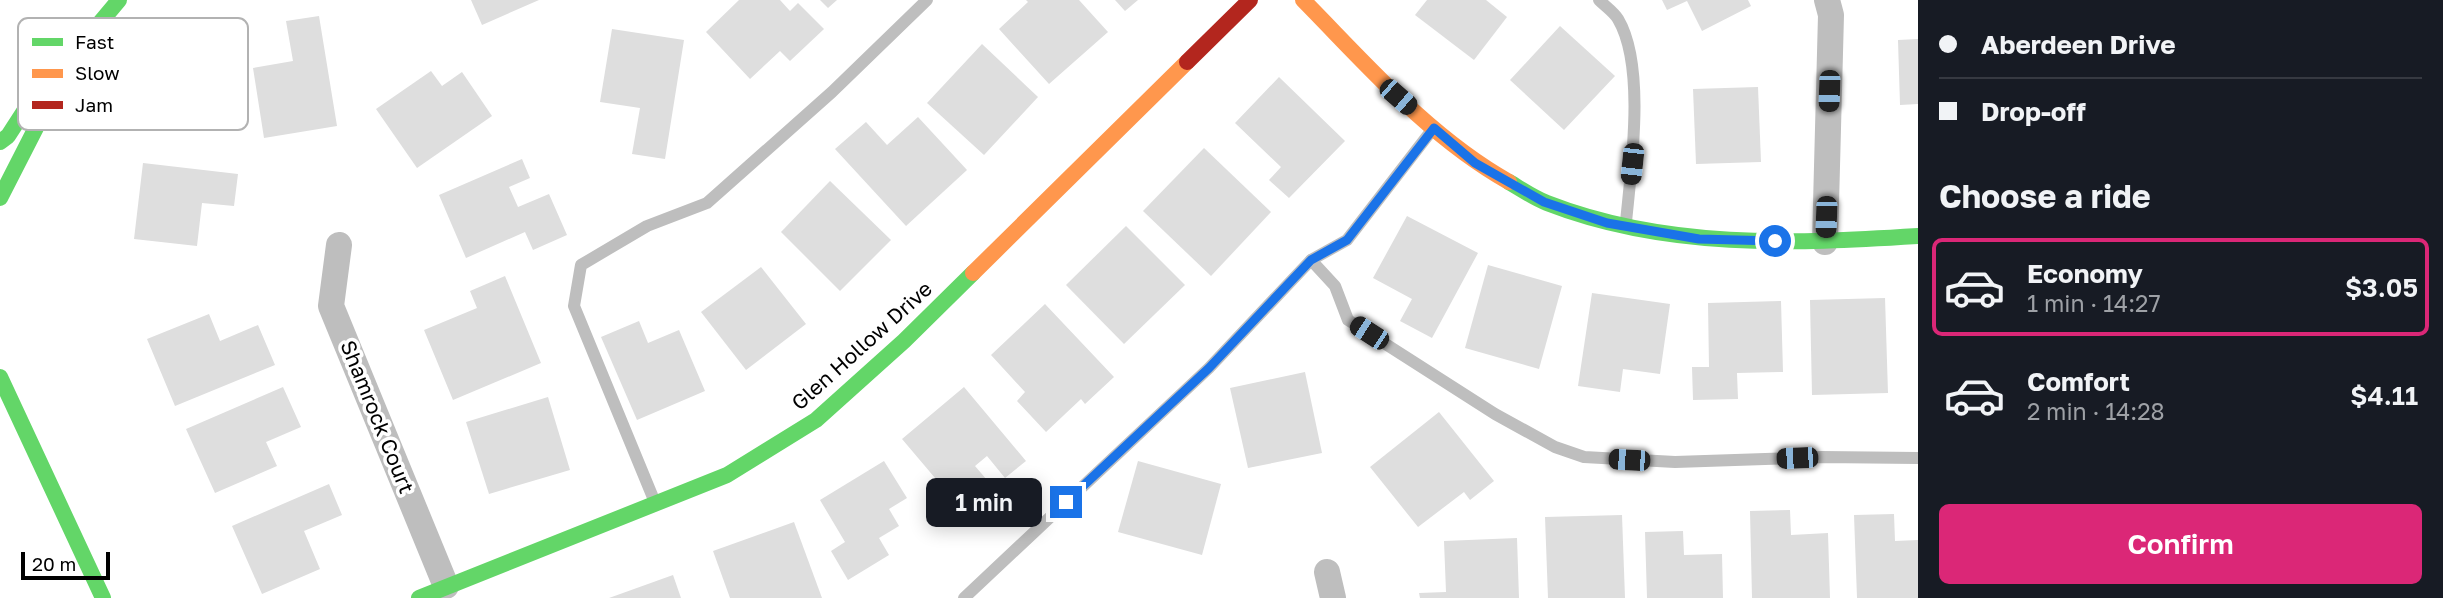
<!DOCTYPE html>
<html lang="en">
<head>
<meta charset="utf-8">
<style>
	body { margin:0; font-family:"Golos Text",sans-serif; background:#242831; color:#f1f3f6; height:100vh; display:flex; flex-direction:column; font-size:26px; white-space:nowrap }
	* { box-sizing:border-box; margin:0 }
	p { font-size:23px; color:#9ea1a6 }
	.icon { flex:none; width:38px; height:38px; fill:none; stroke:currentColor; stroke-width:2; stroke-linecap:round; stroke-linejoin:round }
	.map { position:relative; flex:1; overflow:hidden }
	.details { display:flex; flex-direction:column; background:#171b24; width:525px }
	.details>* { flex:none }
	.top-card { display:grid; align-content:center; height:154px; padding:0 21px; background:#171b24 }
	.scale { position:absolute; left:21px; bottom:18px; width:89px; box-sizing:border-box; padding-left:7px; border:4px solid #000; border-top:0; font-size:19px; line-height:24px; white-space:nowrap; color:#000; -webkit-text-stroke:5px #fff; paint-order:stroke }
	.end { position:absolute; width:32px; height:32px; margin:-16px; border:9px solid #1a73e8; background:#fff; box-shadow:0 0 0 4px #fff }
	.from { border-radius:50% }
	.bubble { position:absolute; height:49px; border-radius:10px; background:#171b24; box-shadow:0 4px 18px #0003; font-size:23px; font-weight:600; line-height:49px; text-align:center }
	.car { position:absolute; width:21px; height:42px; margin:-21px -10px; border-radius:9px; box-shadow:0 0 5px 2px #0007; background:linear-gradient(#222 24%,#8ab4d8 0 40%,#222 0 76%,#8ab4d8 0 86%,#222 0) }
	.top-card b { display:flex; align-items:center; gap:24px; height:66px; font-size:26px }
	.top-card b+b { border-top:2px solid #363941 }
	.top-card i { width:18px; height:18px; background:#f1f3f6 }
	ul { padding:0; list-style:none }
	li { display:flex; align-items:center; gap:21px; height:98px; margin:0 14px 10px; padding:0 7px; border:4px solid transparent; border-radius:10px }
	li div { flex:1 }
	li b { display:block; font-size:26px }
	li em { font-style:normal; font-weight:600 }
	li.selected { border-color:#db2777 }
	li>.icon { width:63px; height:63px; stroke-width:1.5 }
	h2 { padding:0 21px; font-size:32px; line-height:84px }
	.cta { display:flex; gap:14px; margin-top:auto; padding:14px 21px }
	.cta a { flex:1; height:80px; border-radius:10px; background:#db2777; color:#fff; font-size:28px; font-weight:600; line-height:80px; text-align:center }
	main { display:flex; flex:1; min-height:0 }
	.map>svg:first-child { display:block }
	.building { fill:#dedede }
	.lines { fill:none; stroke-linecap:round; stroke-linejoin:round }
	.lane { stroke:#bebebe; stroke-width:12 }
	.street { stroke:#bebebe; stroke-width:26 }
	.fast { stroke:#63d668; stroke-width:16 }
	.slow { stroke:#ff974d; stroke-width:16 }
	.jam { stroke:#b3261e; stroke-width:16 }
	.route { stroke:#1a73e8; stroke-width:9 }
	.labels { text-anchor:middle; stroke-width:7; stroke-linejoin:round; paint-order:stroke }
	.street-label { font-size:21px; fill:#000; stroke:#fff }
	.key { fill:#fff; stroke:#b2b2b2; stroke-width:2 }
	.key-label { font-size:19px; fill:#000 }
</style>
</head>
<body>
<main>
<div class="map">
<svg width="1918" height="598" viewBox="0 0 1918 598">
	<rect width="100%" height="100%" fill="#fff"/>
	<g class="building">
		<path d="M471,0H539L482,25Z"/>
		<path d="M739,0H780L790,11L798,3L824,29L790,61L780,51L750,79L706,32Z"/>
		<path d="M820,0H837L828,8Z"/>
		<path d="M1026,0H1079L1108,32L1049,84L999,29L1028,2Z"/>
		<path d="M1115,0H1138L1125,11Z"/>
		<path d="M1427,0H1486L1507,17L1474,60L1415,15Z"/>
		<path d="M1662,0H1748L1751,6L1702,31L1687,1L1667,10Z"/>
		<path d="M319,16L337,126L264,138L253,68L293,61L286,21Z"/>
		<path d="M1560,26L1615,76L1564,130L1510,80Z"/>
		<path d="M612,29L684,40L665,159L632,154L640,108L600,102Z"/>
		<path d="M1918,39V104L1900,105L1898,40Z"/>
		<path d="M982,44L1038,97L984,155L927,103Z"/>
		<path d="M431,71L442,86L462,72L492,116L417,168L376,109Z"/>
		<path d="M1279,77L1345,141L1289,198L1269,180L1281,167L1235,123Z"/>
		<path d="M1758,87L1761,162L1696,164L1693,89Z"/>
		<path d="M918,117L967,170L906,226L835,149L866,122L887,145Z"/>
		<path d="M1204,148L1271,212L1211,276L1143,211Z"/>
		<path d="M522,159L530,178L509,187L518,207L549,194L567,235L533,250L525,232L466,258L439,195Z"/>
		<path d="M143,163L238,174L234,206L202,203L197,246L134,239Z"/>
		<path d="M830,181L891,240L840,291L781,232Z"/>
		<path d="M1407,216L1478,253L1432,338L1400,321L1412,299L1373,278Z"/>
		<path d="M1126,226L1185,285L1124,344L1066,285Z"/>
		<path d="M1488,265L1562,286L1539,369L1465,348Z"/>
		<path d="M761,267L806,324L746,370L701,312Z"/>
		<path d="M505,276L541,363L453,400L424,330L477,308L470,291Z"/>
		<path d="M1592,293L1670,304L1660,374L1623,369L1620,392L1578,386Z"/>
		<path d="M1885,298L1888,393L1812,395L1810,300Z"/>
		<path d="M1781,301L1783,372L1737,373L1738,399L1693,400L1692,367H1709L1708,303Z"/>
		<path d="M1045,304L1114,377L1085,404L1081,399L1046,432L1017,401L1025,392L991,355Z"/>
		<path d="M209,314L220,341L258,325L275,365L175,406L147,339Z"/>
		<path d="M639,321L648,343L679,330L705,391L637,420L601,337Z"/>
		<path d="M1305,372L1322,453L1248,468L1230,388Z"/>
		<path d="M283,387L301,427L266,442L277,466L215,493L186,429Z"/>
		<path d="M964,387L1026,461L1005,478L987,456L975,466L993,487L963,511L902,439Z"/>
		<path d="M548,397L570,470L489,494L466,422Z"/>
		<path d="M1439,412L1494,481L1470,500L1464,492L1418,527L1370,467Z"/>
		<path d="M884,461L907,498L889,509L899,526L879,538L889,555L848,580L831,551L845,542L820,500Z"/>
		<path d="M1138,461L1221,484L1202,555L1118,532Z"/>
		<path d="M329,484L342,515L304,531L320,569L262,594L232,526Z"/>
		<path d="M1790,510L1791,535L1828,533L1830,598H1752L1750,511Z"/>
		<path d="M1894,514L1895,541L1918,540V598H1857L1854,515Z"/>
		<path d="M1622,515L1625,598H1548L1545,517Z"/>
		<path d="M794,522L822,598H730L713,551Z"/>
		<path d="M1683,531L1684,555L1722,554L1723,598H1647L1645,532Z"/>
		<path d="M1517,538L1519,598H1420L1419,593L1446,592L1444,541Z"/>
		<path d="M673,575L681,598H609Z"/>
	</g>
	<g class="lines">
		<g class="lane">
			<path d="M1599,0C1605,6 1614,12 1618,19C1646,66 1631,169 1626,222"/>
			<path d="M1432,130L1347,240L1311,260L1335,286L1348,320L1495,414L1555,447L1584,457L1675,462L1822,457L1918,458"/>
			<path d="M654,500L574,306L581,265L647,226L707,203L832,92L927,0"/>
			<path d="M964,598L1209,368L1311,260"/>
		</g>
		<g class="street">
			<path d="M1825,242L1831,15L1827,0"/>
			<path d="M339,245L331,306L446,586"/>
			<path d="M1327,572L1333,598"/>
		</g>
		<g class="fast">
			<path d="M0,142L8,136L30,102L62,68L119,0"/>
			<path d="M1509,182C1521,189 1534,198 1547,203C1665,249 1793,244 1918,236"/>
			<path d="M0,198L43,114"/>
			<path d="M0,377L103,598"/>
			<path d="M419,598L727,475L816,420L904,341L973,273"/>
		</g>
		<g class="slow">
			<path d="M1303,0C1367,65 1429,137 1509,182"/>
			<path d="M973,273L1187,62"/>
		</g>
		<path class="jam" d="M1187,62L1250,0"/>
	</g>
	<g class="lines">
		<path class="route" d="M1066,502L1209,368L1311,260L1347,240L1434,128L1475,163L1544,202L1607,223L1699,239L1775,241"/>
	</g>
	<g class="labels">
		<g class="street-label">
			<text transform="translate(862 346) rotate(-42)" y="7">Glen Hollow Drive</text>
			<text transform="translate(377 417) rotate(68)" y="7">Shamrock Court</text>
		</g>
	</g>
	<rect x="18" y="18" width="230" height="112" rx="10" class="key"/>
	<rect x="32" y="38" width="31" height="8" fill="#63d668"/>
	<rect x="32" y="69" width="31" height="9" fill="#ff974d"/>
	<rect x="32" y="101" width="31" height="8" fill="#b3261e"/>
	<g class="key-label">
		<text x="75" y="49">Fast</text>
		<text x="75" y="80">Slow</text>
		<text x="75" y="112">Jam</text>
	</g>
</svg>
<div class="scale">20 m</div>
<i class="end from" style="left:1775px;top:241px"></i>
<i class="end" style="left:1066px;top:502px"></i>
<div class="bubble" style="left:926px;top:478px;width:116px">1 min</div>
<i class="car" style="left:1829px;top:91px;rotate:182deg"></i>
<i class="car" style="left:1398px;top:97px;rotate:131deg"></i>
<i class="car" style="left:1632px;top:164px;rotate:186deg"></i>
<i class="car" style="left:1826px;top:217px;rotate:182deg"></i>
<i class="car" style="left:1369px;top:333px;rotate:303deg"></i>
<i class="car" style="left:1797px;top:458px;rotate:268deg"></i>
<i class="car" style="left:1629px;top:460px;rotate:273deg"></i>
</div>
<section class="details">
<div class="top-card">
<b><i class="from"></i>Aberdeen Drive</b>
<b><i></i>Drop-off</b>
</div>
<h2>Choose a ride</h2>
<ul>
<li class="selected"><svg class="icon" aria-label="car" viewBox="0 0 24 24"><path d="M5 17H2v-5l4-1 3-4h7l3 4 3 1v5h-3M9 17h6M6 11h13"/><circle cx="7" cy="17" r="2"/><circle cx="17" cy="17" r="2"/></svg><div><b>Economy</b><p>1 min · 14:27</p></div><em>$3.05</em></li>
<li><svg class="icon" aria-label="car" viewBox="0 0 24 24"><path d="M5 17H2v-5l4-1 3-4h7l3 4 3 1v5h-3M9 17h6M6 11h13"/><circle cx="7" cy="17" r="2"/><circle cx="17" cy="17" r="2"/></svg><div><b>Comfort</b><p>2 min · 14:28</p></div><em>$4.11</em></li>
</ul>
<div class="cta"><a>Confirm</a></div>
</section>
</main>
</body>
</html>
